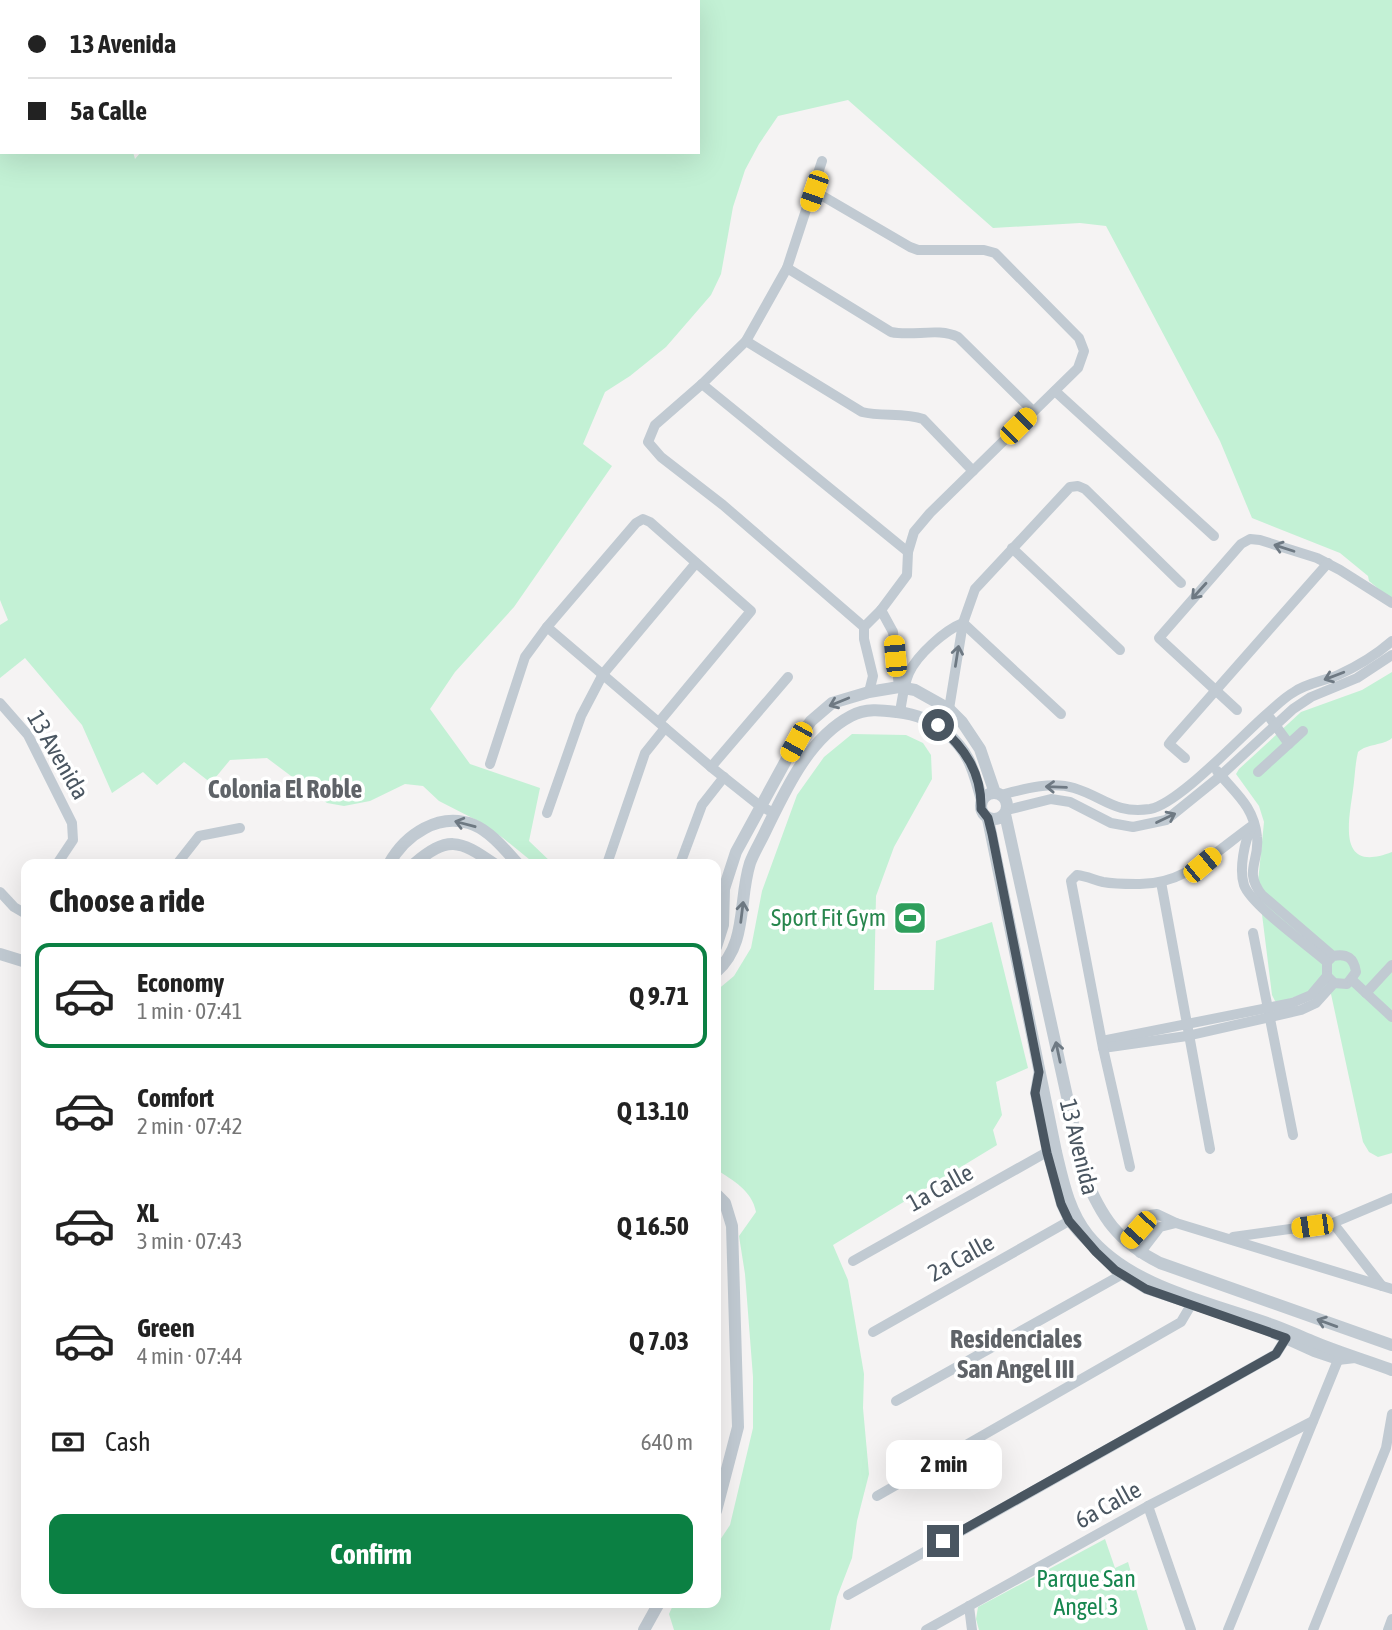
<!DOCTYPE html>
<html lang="en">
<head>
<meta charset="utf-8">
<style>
	body { margin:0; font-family:"Asap Condensed",sans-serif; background:#f2f2f2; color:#222; height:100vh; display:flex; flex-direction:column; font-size:26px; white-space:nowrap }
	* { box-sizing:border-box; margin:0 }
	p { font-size:23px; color:#767676 }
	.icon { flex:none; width:38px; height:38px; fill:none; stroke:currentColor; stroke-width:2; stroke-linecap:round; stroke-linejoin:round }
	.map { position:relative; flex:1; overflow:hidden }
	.details { position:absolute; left:21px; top:859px; width:700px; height:749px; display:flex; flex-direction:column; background:#fff; border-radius:14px; box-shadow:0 7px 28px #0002 }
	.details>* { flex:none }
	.top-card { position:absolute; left:0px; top:0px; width:700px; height:154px; box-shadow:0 7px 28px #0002; display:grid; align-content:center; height:154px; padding:0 28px; background:#fff }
	.end { position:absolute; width:32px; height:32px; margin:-16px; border:9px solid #4a5661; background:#fff; box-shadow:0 0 0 4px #fff }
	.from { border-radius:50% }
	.bubble { position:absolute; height:49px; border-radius:14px; background:#fff; box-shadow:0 7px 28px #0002; font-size:23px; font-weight:700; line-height:49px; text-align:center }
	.car { position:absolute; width:21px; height:42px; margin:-21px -10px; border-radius:9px; box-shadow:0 0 5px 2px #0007; background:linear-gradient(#f5c518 24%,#345 0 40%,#f5c518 0 76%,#345 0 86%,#f5c518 0) }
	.top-card b { display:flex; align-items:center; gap:24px; height:66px; font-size:26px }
	.top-card b+b { border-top:2px solid #e0e0e0 }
	.top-card i { width:18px; height:18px; background:#222 }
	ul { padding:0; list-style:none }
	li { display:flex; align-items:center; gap:21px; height:105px; margin:0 14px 10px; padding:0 14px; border:4px solid transparent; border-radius:14px }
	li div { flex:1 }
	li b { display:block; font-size:26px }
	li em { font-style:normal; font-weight:700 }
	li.active { border-color:#0b8043 }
	li>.icon { width:63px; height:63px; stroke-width:1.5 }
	h2 { padding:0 28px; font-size:32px; line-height:84px }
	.pay { display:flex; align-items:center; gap:18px; height:77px; padding:0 28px; font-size:26px }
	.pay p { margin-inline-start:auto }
	.primary-button { display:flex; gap:14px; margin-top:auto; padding:14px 28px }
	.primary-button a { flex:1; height:80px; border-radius:14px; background:#0b8043; color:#fff; font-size:28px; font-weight:700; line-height:80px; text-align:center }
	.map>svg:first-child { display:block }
	.green { fill:#c3f1d5; fill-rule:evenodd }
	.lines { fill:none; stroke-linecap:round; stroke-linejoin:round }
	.minor { stroke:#c1cad2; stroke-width:10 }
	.tertiary { stroke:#c1cad2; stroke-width:12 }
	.oneway { stroke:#6e7983 }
	.route { stroke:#4a5661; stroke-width:9 }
	.labels { text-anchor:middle; stroke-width:7; stroke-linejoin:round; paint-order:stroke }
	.street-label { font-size:24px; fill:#4a5661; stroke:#fff }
	.leisure-label { font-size:24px; fill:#27864d; stroke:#fff; text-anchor:end }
	.park-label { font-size:24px; fill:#17864f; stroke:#fff }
	.neighbourhood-label { font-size:26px; font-weight:bold; fill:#5f6368; stroke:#fff }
</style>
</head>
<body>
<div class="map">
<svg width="1392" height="1630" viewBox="0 0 1392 1630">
	<rect width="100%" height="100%" fill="#f5f3f3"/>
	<g class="green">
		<path d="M0,0H1392V600L1369,581L1368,576L1340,553L1252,518L1220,441L1106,226L1080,223L993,228L848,100L778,116L759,144L745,170L733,207L721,274L711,295L666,347L630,376L605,392L583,444L612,466L514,607L455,672L430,709L470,764L540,788L529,841L553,864H535L503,838L482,823L439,801L423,786L405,784L370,801L344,806L327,803L267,758L230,760L211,783L184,762L157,785L143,772L112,793L82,725L25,658L0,678V625L8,620L0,600ZM2,2H698V152H141L135,159L133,152H2Z"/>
		<path d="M1392,672V738C1383,746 1368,743 1358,752C1355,764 1355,777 1353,790C1348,825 1338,873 1392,852V1153L1378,1157L1369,1152L1363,1142L1331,994H1303L1280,1002L1275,1001L1272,995L1258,882L1264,822L1259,806L1236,774L1239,769L1301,712L1362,690Z"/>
		<path d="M852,734L906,735L923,743L931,755L932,779L894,847L876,896L874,990H934L936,941L992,922L1028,1068L996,1082L1002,1115L993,1130L997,1145L833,1245L848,1280L864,1374L863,1408L869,1474L857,1521L852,1558L837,1597L830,1630H674L669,1614L674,1603H716V1546L730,1525L753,1428V1377L745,1274L739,1236L756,1212C752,1190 733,1181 716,1169V991L734,976L751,948L762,891L797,795L824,757Z"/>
		<path d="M1105,1539L1115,1568L1128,1562L1148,1630H979L976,1619L978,1607Z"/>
	</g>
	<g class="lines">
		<g class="minor">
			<path d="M133,0L134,2"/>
			<path d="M822,161L787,268L746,341L702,384L655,425L648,442L661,457L723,505L864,627"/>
			<path d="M814,191L910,247L918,250H984L995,253L1079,338L1084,351L1078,368L930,513L914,532L908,552L907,575L881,610L864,627V639L873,676L869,692"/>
			<path d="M787,268L891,332C913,337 938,327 958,337L1033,411"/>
			<path d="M746,341L862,412C882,417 904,412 923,419L973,471"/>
			<path d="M702,384L908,552"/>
			<path d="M1055,391L1214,536"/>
			<path d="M1012,548L1120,650"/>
			<path d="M881,610L893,632L899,687"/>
			<path d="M963,623L1061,714"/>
			<path d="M547,627L711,767L760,806L774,813"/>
			<path d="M0,703L28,735L72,823L73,840L57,864"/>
			<path d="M1237,710L1159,638L1241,544L1250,539L1260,540L1317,558L1340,570L1392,603"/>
			<path d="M900,712C902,700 904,684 909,673C917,655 945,630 963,623"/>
			<path d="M1270,718L1289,744"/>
			<path d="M938,725L949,709L963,623L975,589L1070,487L1078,486L1085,489L1181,583"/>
			<path d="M1185,758L1169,744L1172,740L1328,563"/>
			<path d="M490,764L525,657L547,627L636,523L643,519L650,522L751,611L659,722"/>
			<path d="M711,767L788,677"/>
			<path d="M1217,771C1235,793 1254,806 1257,837C1260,861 1243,871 1262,895L1333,956C1347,953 1354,958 1356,972L1347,984L1334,983L1327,976V962L1333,956"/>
			<path d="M1258,772L1303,731"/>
			<path d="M1001,795C1024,789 1051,781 1074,788C1104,797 1114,814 1150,809C1179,804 1243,734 1269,712C1277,705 1285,697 1294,692C1307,683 1324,681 1338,675C1358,666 1376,655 1392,641"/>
			<path d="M1007,810L1051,799L1070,802L1111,823L1133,827L1166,820L1218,778L1293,709L1311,697L1357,678L1392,655"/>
			<path d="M547,813L581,716L603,674L696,563"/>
			<path d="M1252,827C1244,841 1239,870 1244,885C1251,905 1309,946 1327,962"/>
			<path d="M177,864L199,836L240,828"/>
			<path d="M607,864L645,753L665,728"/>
			<path d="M680,864L702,805L724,777"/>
			<path d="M1161,882L1210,1149"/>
			<path d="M0,892L14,907L26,914"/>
			<path d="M1253,933L1293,1135"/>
			<path d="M1352,980L1392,1017"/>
			<path d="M1366,993L1392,965"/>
			<path d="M1102,1041L1292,1003L1311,995L1327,976"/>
			<path d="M1103,1048L1187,1036L1301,1010L1316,1003L1334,983"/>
			<path d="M1038,1075L1035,1093L1047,1152L1061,1204L1069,1221L1078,1232L1115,1270L1146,1289L1257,1326L1314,1352L1338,1360L1355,1358"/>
			<path d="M1130,1167L1103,1048L1071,881L1077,875C1087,876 1094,880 1103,882C1114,884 1125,884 1136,884C1185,886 1216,851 1253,825"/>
			<path d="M1333,1223L1382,1286"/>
			<path d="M1233,1237L1333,1223L1392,1198"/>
			<path d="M1127,1243L1150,1215L1157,1214L1176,1223L1392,1289"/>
			<path d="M1140,1253L1160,1227L1176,1223"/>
			<path d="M853,1261L1047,1152"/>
			<path d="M873,1332L1069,1221"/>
			<path d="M896,1401L1121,1275"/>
			<path d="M877,1496L1181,1322L1191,1305"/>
			<path d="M1148,1506L1191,1630"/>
			<path d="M848,1595L1276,1354L1286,1338"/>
			<path d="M969,1606L972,1630"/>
			<path d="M926,1630L1148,1506L1313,1421"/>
			<path d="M1228,1630L1338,1360"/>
			<path d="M1313,1630L1386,1448L1392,1414"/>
			<path d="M1388,1630L1392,1619"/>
		</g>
		<g class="tertiary">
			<circle cx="994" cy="806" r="13"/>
			<path d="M1005,814L1084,1174C1101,1217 1118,1242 1160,1263L1392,1345"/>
			<path d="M988,819L1056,1152C1063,1181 1069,1212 1088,1235C1129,1286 1208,1302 1267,1323C1283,1328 1297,1335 1312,1341C1338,1352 1365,1360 1392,1370"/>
			<path d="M389,864C405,835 439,811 474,825C491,832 506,851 518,864"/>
			<path d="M414,864C447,836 459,839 494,864"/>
			<path d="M716,947L723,925L724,889L736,852L796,742L811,721L832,703L869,692L899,687L915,690L949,709L962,722L980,749L995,793"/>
			<path d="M0,954L26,962"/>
			<path d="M716,972C748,944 738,901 750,863C754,852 761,841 766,830C786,789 809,738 851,716C866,708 881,710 897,712C915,714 932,720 946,732C971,754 973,770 982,800"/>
			<path d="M716,1194L725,1203L732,1226L738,1427L716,1511"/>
			<path d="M644,1630L659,1603"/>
		</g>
	</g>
	<defs><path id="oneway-shaft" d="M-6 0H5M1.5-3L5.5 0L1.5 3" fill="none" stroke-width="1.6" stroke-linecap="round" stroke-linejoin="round" transform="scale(1.75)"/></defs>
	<g class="oneway">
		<use href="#oneway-shaft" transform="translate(1284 548) rotate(-162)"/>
		<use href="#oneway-shaft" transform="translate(1199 591) rotate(132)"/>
		<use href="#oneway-shaft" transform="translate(957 656) rotate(-81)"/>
		<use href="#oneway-shaft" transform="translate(1334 676) rotate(159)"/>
		<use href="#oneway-shaft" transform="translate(839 702) rotate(158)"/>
		<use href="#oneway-shaft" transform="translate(1056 787) rotate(-178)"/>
		<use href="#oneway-shaft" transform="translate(1166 818) rotate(-26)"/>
		<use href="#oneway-shaft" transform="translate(465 824) rotate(-165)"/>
		<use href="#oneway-shaft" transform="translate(742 912) rotate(-83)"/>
		<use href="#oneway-shaft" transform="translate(1058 1052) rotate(-102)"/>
		<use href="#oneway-shaft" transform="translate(1327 1323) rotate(-160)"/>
	</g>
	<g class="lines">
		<path class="route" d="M938,725C965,748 982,773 981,809L988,818L992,834L1039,1072L1035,1093L1047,1153L1061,1204L1069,1221L1096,1252L1115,1270L1146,1289L1286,1338L1276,1354L943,1541"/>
	</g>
	<defs>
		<symbol id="stadium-square" viewBox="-11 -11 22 22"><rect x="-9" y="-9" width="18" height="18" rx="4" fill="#2e9e5b" stroke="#fff"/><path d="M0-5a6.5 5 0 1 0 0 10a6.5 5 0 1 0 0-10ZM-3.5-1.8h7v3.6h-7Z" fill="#fff"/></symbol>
	</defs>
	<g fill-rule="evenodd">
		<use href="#stadium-square" x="891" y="899" width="38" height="38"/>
	</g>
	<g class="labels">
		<g class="street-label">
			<text transform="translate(58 755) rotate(60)" y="8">13 Avenida</text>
			<text transform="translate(1079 1147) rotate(76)" y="8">13 Avenida</text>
			<text transform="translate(940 1188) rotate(-29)" y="8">1a Calle</text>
			<text transform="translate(961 1258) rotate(-29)" y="8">2a Calle</text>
			<text transform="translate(1108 1505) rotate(-29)" y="8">6a Calle</text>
		</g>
		<g class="leisure-label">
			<text x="886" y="926">Sport Fit Gym</text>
		</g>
		<g class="park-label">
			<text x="1086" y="1587">Parque San<tspan x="1086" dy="28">Angel 3</tspan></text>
		</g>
		<g class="neighbourhood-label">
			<text x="285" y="798">Colonia El Roble</text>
			<text x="1016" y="1348">Residenciales<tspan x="1016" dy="30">San Angel III</tspan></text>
		</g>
	</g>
</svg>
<i class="end from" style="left:938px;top:725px"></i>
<i class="end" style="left:943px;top:1541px"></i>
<div class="bubble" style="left:886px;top:1440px;width:116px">2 min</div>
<i class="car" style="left:814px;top:191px;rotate:199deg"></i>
<i class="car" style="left:1018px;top:426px;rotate:45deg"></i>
<i class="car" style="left:895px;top:656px;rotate:355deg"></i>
<i class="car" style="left:796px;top:742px;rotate:209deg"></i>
<i class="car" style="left:1202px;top:865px;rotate:50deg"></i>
<i class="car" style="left:1312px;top:1226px;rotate:262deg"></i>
<i class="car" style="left:1138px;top:1230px;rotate:222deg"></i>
<div class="top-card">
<b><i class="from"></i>13 Avenida</b>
<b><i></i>5a Calle</b>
</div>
<section class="details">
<h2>Choose a ride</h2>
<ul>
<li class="active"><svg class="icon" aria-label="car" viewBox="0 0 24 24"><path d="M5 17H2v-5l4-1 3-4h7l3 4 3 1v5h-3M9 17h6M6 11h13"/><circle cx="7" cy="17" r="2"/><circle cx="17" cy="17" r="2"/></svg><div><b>Economy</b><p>1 min · 07:41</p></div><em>Q 9.71</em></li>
<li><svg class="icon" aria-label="car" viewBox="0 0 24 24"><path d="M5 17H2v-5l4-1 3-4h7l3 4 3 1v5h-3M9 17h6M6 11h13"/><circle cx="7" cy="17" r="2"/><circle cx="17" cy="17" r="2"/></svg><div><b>Comfort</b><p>2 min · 07:42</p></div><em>Q 13.10</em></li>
<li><svg class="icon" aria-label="car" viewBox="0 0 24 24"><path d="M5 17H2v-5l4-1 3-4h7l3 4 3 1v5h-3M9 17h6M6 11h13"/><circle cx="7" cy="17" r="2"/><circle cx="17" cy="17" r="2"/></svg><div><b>XL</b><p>3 min · 07:43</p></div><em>Q 16.50</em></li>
<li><svg class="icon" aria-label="car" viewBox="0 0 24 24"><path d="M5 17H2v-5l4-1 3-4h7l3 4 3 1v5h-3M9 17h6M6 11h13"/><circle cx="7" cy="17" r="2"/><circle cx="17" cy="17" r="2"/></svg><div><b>Green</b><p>4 min · 07:44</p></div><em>Q 7.03</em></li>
</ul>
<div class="pay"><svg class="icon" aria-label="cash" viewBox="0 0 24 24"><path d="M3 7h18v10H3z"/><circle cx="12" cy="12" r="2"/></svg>Cash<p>640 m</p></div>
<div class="primary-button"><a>Confirm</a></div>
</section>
</div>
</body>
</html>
